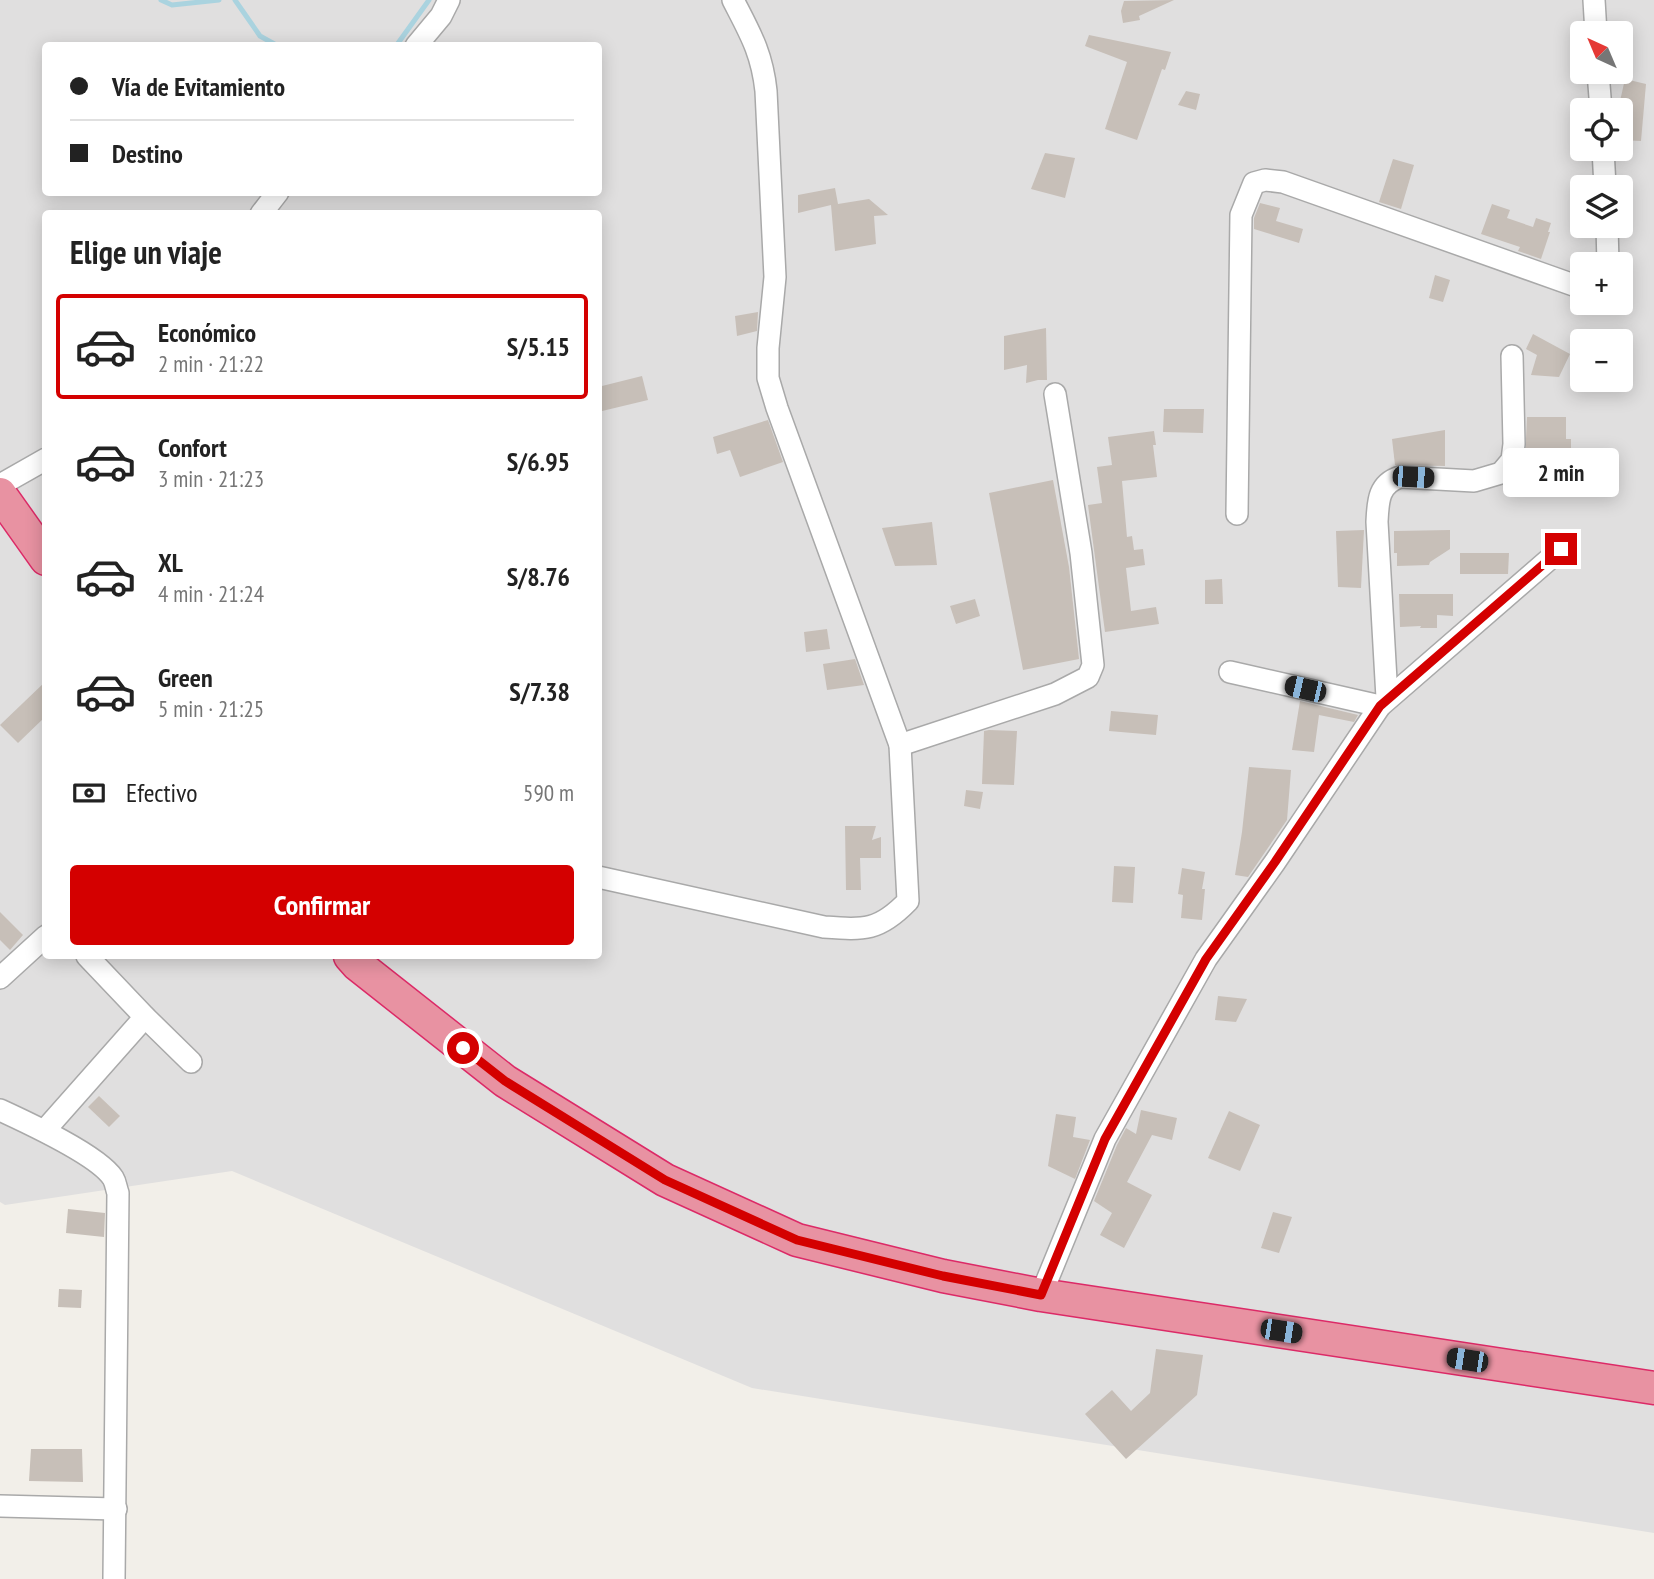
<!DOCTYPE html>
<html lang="es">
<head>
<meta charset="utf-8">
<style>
	body { margin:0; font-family:"PT Sans Narrow",sans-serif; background:#f6f6f6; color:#222; height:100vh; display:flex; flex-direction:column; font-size:26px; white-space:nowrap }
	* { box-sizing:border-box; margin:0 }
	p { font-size:23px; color:#767676 }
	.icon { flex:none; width:38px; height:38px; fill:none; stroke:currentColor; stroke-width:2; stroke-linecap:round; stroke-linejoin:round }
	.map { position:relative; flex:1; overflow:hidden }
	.sheet { position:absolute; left:42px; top:210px; width:560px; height:749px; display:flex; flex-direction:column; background:#fff; border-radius:7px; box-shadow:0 4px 18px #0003 }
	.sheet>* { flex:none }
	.banner { position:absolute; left:42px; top:42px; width:560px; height:154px; border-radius:7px; box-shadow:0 4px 18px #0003; display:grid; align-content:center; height:154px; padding:0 28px; background:#fff }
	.needle { width:46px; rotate:316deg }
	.fabs { position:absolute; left:1570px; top:21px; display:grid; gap:14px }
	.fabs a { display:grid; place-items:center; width:63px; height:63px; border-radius:7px; background:#fff; box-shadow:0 4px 18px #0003; font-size:35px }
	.end { position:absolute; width:32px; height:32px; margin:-16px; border:9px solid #d40000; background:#fff; box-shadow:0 0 0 4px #fff }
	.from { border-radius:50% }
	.bubble { position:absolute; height:49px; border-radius:7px; background:#fff; box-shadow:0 4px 18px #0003; font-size:23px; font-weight:600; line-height:49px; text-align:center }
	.car { position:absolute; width:21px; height:42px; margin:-21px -10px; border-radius:9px; box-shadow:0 0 5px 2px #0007; background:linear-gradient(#222 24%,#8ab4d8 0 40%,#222 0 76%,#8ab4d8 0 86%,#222 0) }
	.banner b { display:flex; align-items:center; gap:24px; height:66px; font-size:26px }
	.banner b+b { border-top:2px solid #e0e0e0 }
	.banner i { width:18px; height:18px; background:#222 }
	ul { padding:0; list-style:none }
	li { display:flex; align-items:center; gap:21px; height:105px; margin:0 14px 10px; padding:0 14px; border:4px solid transparent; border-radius:7px }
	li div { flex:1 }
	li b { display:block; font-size:26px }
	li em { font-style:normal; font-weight:600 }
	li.selected { border-color:#d40000 }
	li>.icon { width:63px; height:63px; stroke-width:1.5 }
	h2 { padding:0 28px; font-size:32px; line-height:84px }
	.pay { display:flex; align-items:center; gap:18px; height:77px; padding:0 28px; font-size:26px }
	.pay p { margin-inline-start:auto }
	.primary-button { display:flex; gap:14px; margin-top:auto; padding:14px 28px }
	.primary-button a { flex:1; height:80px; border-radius:7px; background:#d40000; color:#fff; font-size:28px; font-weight:600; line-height:80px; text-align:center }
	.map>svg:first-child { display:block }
	.residential { fill:#e0dfdf; fill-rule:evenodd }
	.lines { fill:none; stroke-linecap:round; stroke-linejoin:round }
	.stream { stroke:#aad3df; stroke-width:5 }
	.building { fill:#c7bfb8 }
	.minor-casing { stroke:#a9a9a9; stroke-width:24 }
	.highway-casing { stroke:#dc2a67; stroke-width:35 }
	.minor { stroke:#fff; stroke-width:21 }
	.highway { stroke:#e892a2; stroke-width:32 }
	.route { stroke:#d40000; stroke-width:9 }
</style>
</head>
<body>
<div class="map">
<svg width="1654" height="1579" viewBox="0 0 1654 1579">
	<rect width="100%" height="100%" fill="#f2efe9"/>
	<path class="residential" d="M0,0H1654V1533L752,1388L232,1171L5,1205L0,1202ZM1582,33H1620V72H1582ZM46,46H598V192H46ZM1582,110H1620V149H1582ZM1582,187H1620V226H1582ZM46,214H598V956H46ZM1582,264H1620V303H1582ZM1582,341H1620V380H1582Z"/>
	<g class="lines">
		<g class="stream">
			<path d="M161,0L172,5L219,0"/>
			<path d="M235,0L260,36L278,46"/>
			<path d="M396,46L429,0"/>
		</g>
	</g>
	<g class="building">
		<path d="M1174,0L1139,16L1140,20L1123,23L1121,11L1124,1Z"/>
		<path d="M1089,35L1171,52L1165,70L1162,69L1137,140L1105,129L1127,62L1085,46Z"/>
		<path d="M1625,79L1646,84L1641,141L1620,140V110H1618Z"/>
		<path d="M1186,91L1200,94L1196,110L1178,105Z"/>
		<path d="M1045,153L1075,158L1065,198L1031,189Z"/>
		<path d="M1393,159L1414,165L1401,209L1379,202Z"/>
		<path d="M835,188L838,204L869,199L888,215L874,216L876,244L835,251L831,205L798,213V195Z"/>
		<path d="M1260,203L1280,208L1276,221L1303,229L1299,243L1254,229V218Z"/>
		<path d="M1492,204L1510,210L1507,218L1533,227L1536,218L1551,223L1548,232H1550L1541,259L1518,251L1520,247L1481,234Z"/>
		<path d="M1435,275L1450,280L1443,302L1429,298Z"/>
		<path d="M758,312L757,331L737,336L735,316Z"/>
		<path d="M1046,328L1047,380H1038L1026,383L1027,365L1004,370V336Z"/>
		<path d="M1533,334L1570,354L1559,377L1531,375L1537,355L1526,349Z"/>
		<path d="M642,376L648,400L598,412V387Z"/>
		<path d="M1164,409H1204L1203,433L1163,432Z"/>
		<path d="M1527,417H1566V439H1571V461L1525,460Z"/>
		<path d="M768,420L783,462L740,477L730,450L717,454L713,437Z"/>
		<path d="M1445,430V466L1395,465L1392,439Z"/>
		<path d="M1154,431L1156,445H1153L1157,477L1122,481L1127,537L1132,536L1134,550L1143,549L1145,565L1126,568L1131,611L1156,607L1159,624L1105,632L1088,505L1102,503L1097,467L1112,465L1108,437Z"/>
		<path d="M1053,480L1069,567L1079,659L1023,670L989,493Z"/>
		<path d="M932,522L937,565L895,566L882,528Z"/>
		<path d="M1364,530L1361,588L1338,587L1336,531Z"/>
		<path d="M1450,530V549L1430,562L1429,565L1397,566V553H1394V531Z"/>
		<path d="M1460,553H1509L1508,574H1460Z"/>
		<path d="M1222,579L1223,604H1205V580Z"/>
		<path d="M1399,594H1453V616L1437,615V628H1420L1421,626L1400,627Z"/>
		<path d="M975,599L980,616L956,624L950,606Z"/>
		<path d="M827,629L830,649L806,652L804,632Z"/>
		<path d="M855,659L864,685L827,690L823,664Z"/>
		<path d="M46,681V716L18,743L0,725Z"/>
		<path d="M1300,701L1358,715L1354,722L1319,715L1314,752L1292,750Z"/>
		<path d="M1111,711L1158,715L1156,735L1109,731Z"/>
		<path d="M989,730L1017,731L1014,785L982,784L984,731Z"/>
		<path d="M1249,767L1291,770L1287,820L1248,877L1235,875L1242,832Z"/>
		<path d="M966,790L983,792L980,809L964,806Z"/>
		<path d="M845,826H876L872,840L881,837V858H860L861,890H846Z"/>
		<path d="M1114,866L1135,867L1133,903L1112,902Z"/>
		<path d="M1182,868L1205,872L1202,889H1205L1202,920L1181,918L1183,895L1178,894Z"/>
		<path d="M0,912L23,935L10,950L0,940Z"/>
		<path d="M1218,996L1247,999L1236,1022L1215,1020Z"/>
		<path d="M99,1096L120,1116L109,1127L88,1107Z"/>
		<path d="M1141,1110L1177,1118L1172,1140L1152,1135L1127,1182L1152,1195L1124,1248L1100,1235L1112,1213L1094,1201L1117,1145L1126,1128L1136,1134Z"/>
		<path d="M1229,1111L1260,1125L1240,1171L1208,1158Z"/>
		<path d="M1056,1114L1076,1117L1073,1137L1090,1140L1075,1179L1048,1166Z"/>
		<path d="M68,1209L105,1213L104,1237L66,1233Z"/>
		<path d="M1273,1212L1292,1217L1279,1253L1261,1248Z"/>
		<path d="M59,1289L82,1290L81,1308L58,1307Z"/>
		<path d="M1156,1349L1203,1355L1197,1395L1126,1459L1085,1414L1112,1390L1131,1411L1150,1393Z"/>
		<path d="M31,1449H82L83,1482L29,1481Z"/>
	</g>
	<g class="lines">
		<defs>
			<g id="minor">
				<path d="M1594,0L1596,33"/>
				<path d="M416,46L441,16L449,0"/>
				<path d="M1598,72L1601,110"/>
				<path d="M1603,149L1605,187"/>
				<path d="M261,214L278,192"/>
				<path d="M1607,226L1608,264"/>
				<path d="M0,485L46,459"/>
				<path d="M1237,514L1241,215L1254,183L1265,180L1283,182L1582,288"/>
				<path d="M1230,672L1380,706"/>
				<path d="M1387,698L1377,522C1378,502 1378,484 1400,477L1474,481L1501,473L1512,460L1514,444L1512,356"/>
				<path d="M900,745L1055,694L1088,677L1093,665L1081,553L1055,394"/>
				<path d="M598,877L824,927C865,930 879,931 908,901L900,745L777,408L768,378V348L775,277L766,91C762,53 750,33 733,0"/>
				<path d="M87,956L145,1017L191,1062"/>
				<path d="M0,978L46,936"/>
				<path d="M0,1110C26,1122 98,1155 113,1178C116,1183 116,1188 118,1193L114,1579"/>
				<path d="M45,1130L145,1017"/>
				<path d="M1041,1295L1105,1139L1206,959L1275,862L1380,706L1561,549"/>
				<path d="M0,1506L116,1509"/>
			</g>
			<g id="highway">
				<path d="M0,494L46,559"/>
				<path d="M350,956L358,965L505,1081L665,1180L797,1240L943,1276L1041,1295L1654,1388"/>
			</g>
		</defs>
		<use href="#minor" class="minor-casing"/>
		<use href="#highway" class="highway-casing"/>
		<use href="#minor" class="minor"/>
		<use href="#highway" class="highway"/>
	</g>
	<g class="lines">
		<path class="route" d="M463,1048L505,1081L665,1180L797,1240L943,1276L1041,1295L1105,1139L1206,959L1275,862L1380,706L1561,549"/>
	</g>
</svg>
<div class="fabs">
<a><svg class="needle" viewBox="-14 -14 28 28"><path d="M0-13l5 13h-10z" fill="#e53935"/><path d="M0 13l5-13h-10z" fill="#767676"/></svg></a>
<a><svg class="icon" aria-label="locate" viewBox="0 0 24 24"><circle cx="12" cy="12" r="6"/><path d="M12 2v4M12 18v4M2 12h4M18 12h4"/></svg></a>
<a><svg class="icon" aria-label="layers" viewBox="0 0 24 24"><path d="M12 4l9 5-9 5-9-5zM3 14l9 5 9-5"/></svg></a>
<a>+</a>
<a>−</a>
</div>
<i class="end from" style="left:463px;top:1048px"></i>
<i class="end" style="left:1561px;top:549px"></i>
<div class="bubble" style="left:1503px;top:448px;width:116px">2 min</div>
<i class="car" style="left:1413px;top:477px;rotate:93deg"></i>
<i class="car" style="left:1305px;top:689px;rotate:283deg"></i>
<i class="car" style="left:1281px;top:1331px;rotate:99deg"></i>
<i class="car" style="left:1467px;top:1360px;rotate:279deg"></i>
<div class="banner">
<b><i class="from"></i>Vía de Evitamiento</b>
<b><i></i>Destino</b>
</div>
<section class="sheet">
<h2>Elige un viaje</h2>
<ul>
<li class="selected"><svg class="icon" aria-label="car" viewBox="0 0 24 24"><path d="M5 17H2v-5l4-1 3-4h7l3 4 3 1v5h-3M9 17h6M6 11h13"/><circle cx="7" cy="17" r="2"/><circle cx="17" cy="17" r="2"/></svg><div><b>Económico</b><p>2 min · 21:22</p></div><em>S/5.15</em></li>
<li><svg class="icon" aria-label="car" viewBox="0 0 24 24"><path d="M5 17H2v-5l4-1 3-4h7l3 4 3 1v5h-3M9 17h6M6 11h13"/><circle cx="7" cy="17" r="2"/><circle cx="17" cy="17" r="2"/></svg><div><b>Confort</b><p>3 min · 21:23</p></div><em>S/6.95</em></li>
<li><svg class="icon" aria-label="car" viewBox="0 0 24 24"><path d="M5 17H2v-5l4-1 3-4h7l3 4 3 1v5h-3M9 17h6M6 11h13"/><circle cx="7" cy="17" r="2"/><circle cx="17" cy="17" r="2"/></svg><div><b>XL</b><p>4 min · 21:24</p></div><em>S/8.76</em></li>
<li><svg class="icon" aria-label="car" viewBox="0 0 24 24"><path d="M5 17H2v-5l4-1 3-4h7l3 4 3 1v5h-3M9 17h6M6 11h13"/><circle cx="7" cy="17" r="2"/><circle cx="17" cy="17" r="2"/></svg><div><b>Green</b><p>5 min · 21:25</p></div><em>S/7.38</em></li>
</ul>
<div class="pay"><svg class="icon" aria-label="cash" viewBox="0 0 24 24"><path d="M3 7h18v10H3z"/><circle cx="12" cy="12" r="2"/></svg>Efectivo<p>590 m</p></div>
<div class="primary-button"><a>Confirmar</a></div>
</section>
</div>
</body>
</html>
